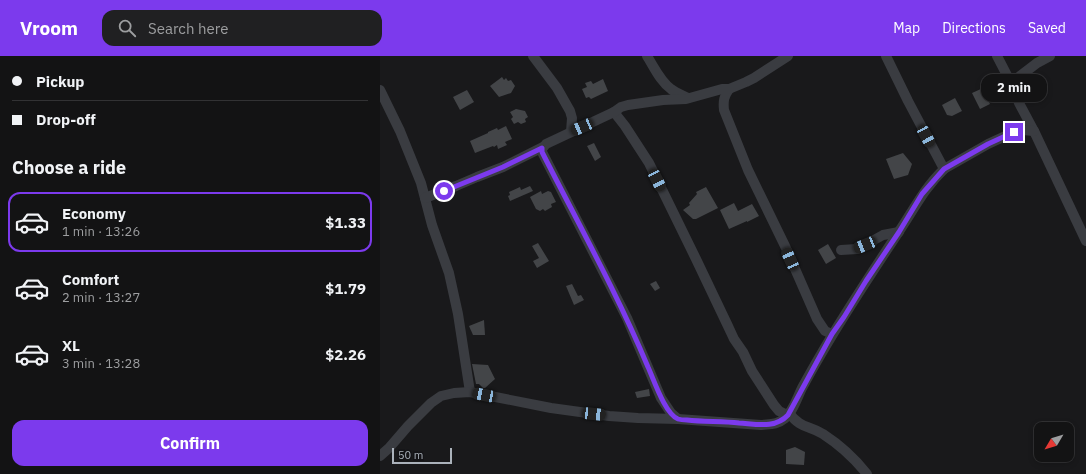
<!DOCTYPE html>
<html lang="en">
<head>
<meta charset="utf-8">
<style>
	body { margin:0; font-family:"IBM Plex Sans",sans-serif; background:#202022; color:#f1f3f6; height:100vh; display:flex; flex-direction:column; font-size:15px; white-space:nowrap }
	* { box-sizing:border-box; margin:0 }
	p { font-size:13px; color:#9d9ea0 }
	.icon { flex:none; width:22px; height:22px; fill:none; stroke:currentColor; stroke-width:2; stroke-linecap:round; stroke-linejoin:round }
	.map { position:relative; flex:1; overflow:hidden }
	.side { display:flex; flex-direction:column; background:#131314; width:380px }
	.side>* { flex:none }
	.top-card { display:grid; align-content:center; height:88px; padding:0 12px; background:#131314 }
	.needle { width:26px; rotate:232deg }
	.fabs { position:absolute; left:654px; top:366px; display:grid; gap:8px }
	.fabs a { display:grid; place-items:center; width:40px; height:40px; border-radius:8px; background:#131314; box-shadow:0 2px 6px #0003,0 0 0 1px #323234; font-size:20px }
	.scale { position:absolute; left:12px; bottom:10px; width:60px; box-sizing:border-box; padding-left:4px; border:2px solid #abb2bb; border-top:0; font-size:11px; line-height:14px; white-space:nowrap; color:#abb2bb; -webkit-text-stroke:3px #141417; paint-order:stroke }
	.end { position:absolute; width:18px; height:18px; margin:-9px; border:5px solid #7c3aed; background:#fff; box-shadow:0 0 0 2px #fff }
	.from { border-radius:50% }
	.bubble { position:absolute; height:28px; border-radius:12px; background:#131314; box-shadow:0 2px 6px #0003,0 0 0 1px #323234; font-size:13px; font-weight:800; line-height:28px; text-align:center }
	.car { position:absolute; width:12px; height:24px; margin:-12px -6px; border-radius:5px; box-shadow:0 0 3px 1px #0007; background:linear-gradient(#222 24%,#8ab4d8 0 40%,#222 0 76%,#8ab4d8 0 86%,#222 0) }
	.top-card b { display:flex; align-items:center; gap:14px; height:38px; font-size:15px }
	.top-card b+b { border-top:1px solid #323234 }
	.top-card i { width:10px; height:10px; background:#f1f3f6 }
	ul { padding:0; list-style:none }
	li { display:flex; align-items:center; gap:12px; height:60px; margin:0 8px 6px; padding:0 4px; border:2px solid transparent; border-radius:12px }
	li div { flex:1 }
	li b { display:block; font-size:15px }
	li em { font-style:normal; font-weight:800 }
	li.active { border-color:#7c3aed }
	li>.icon { width:36px; height:36px; stroke-width:1.5 }
	h2 { padding:0 12px; font-size:18px; line-height:48px }
	.primary-button { display:flex; gap:8px; margin-top:auto; padding:8px 12px }
	.primary-button a { flex:1; height:46px; border-radius:12px; background:#7c3aed; color:#fff; font-size:16px; font-weight:800; line-height:46px; text-align:center }
	header { display:flex; align-items:center; gap:24px; box-sizing:border-box; height:56px; padding:0 20px; background:#7c3aed; color:#fff }
	header strong { font-size:19px }
	nav { display:flex; gap:22px; margin-inline-start:auto; font-size:14px }
	.search { width:280px; height:36px; background:#202022; display:flex; align-items:center; gap:10px; box-sizing:border-box; padding:0 14px; border-radius:12px; color:#9d9ea0; font-size:15px }
	main { display:flex; flex:1; min-height:0 }
	.map>svg:first-child { display:block }
	.building { fill:#434548 }
	.lines { fill:none; stroke-linecap:round; stroke-linejoin:round }
	.minor { stroke:#3a3c41; stroke-width:10 }
	.route { stroke:#7c3aed; stroke-width:5 }
</style>
</head>
<body>
<header>
<strong>Vroom</strong>
<div class="search"><svg class="icon" aria-label="search" viewBox="0 0 24 24"><circle cx="10" cy="10" r="6"/><path d="M15 15l6 6"/></svg>Search here</div>
<nav><a>Map</a><a>Directions</a><a>Saved</a></nav>
</header>
<main>
<section class="side">
<div class="top-card">
<b><i class="from"></i>Pickup</b>
<b><i></i>Drop-off</b>
</div>
<h2>Choose a ride</h2>
<ul>
<li class="active"><svg class="icon" aria-label="car" viewBox="0 0 24 24"><path d="M5 17H2v-5l4-1 3-4h7l3 4 3 1v5h-3M9 17h6M6 11h13"/><circle cx="7" cy="17" r="2"/><circle cx="17" cy="17" r="2"/></svg><div><b>Economy</b><p>1 min · 13:26</p></div><em>$1.33</em></li>
<li><svg class="icon" aria-label="car" viewBox="0 0 24 24"><path d="M5 17H2v-5l4-1 3-4h7l3 4 3 1v5h-3M9 17h6M6 11h13"/><circle cx="7" cy="17" r="2"/><circle cx="17" cy="17" r="2"/></svg><div><b>Comfort</b><p>2 min · 13:27</p></div><em>$1.79</em></li>
<li><svg class="icon" aria-label="car" viewBox="0 0 24 24"><path d="M5 17H2v-5l4-1 3-4h7l3 4 3 1v5h-3M9 17h6M6 11h13"/><circle cx="7" cy="17" r="2"/><circle cx="17" cy="17" r="2"/></svg><div><b>XL</b><p>3 min · 13:28</p></div><em>$2.26</em></li>
</ul>
<div class="primary-button"><a>Confirm</a></div>
</section>
<div class="map">
<svg width="706" height="418" viewBox="0 0 706 418">
	<rect width="100%" height="100%" fill="#19191b"/>
	<g class="building">
		<path d="M122,21L124,24L126,22L128,25L131,24L135,30L131,37L119,41L110,30Z"/>
		<path d="M223,23L228,35L211,43L209,41L206,42L202,33L207,31L205,27L211,25L213,28Z"/>
		<path d="M603,32L604,35L607,34L611,43L608,44L610,48L600,53L592,37Z"/>
		<path d="M87,34L94,46L80,54L73,41Z"/>
		<path d="M575,42L582,55L572,60L567,59L562,49Z"/>
		<path d="M136,53L145,55L148,61L145,63L146,66L141,68L138,66L134,68L131,63L133,61L130,56Z"/>
		<path d="M126,70L132,83L125,86L127,89L118,93L117,89L114,91L113,90L95,97L90,85L108,77V76L117,72L118,74Z"/>
		<path d="M214,87L221,101L215,105L207,90Z"/>
		<path d="M523,97L532,108L528,119L514,123L506,103Z"/>
		<path d="M150,130L153,135L130,145L128,140L130,139L129,136L140,131L141,134Z"/>
		<path d="M326,131L338,152L316,163H313L303,154L310,149L309,147L317,138L316,136Z"/>
		<path d="M161,135L162,138L168,135L171,136L176,146L171,148L172,151L165,155L163,153L160,155L156,153L150,141Z"/>
		<path d="M354,147L358,155L372,148L379,160L367,166V165L349,173L340,154Z"/>
		<path d="M158,187L169,205L157,212L153,205L159,202L152,190Z"/>
		<path d="M448,188L456,202L446,208L438,194Z"/>
		<path d="M276,225L280,232L275,235L270,228Z"/>
		<path d="M192,228L198,240L201,239L204,244L194,249L186,230Z"/>
		<path d="M104,264L105,279H93L89,270Z"/>
		<path d="M92,308L108,309L115,323L105,332H103L99,328H96Z"/>
		<path d="M269,333L270,340L257,342L255,336Z"/>
		<path d="M415,391L425,396L424,409L406,408V394Z"/>
	</g>
	<g class="lines">
		<g class="minor">
			<path d="M153,0L177,32L190,55L192,62L191,76"/>
			<path d="M267,0C274,11 280,25 291,33C296,37 302,39 308,42"/>
			<path d="M506,0L528,45L564,113"/>
			<path d="M617,0L631,27L639,47L654,75L706,185"/>
			<path d="M631,27L657,7L670,0"/>
			<path d="M349,33C344,40 343,45 344,54L368,114L405,190L437,263L445,275L452,278"/>
			<path d="M0,34L20,75L41,127L52,169L69,217L78,258L90,336"/>
			<path d="M234,56L245,70L269,107L316,203L347,268L354,283L363,296L372,315L394,349L399,355L407,359"/>
			<path d="M45,142L76,130L97,121L123,111L163,91"/>
			<path d="M461,194L477,193L485,189L503,179L519,176"/>
			<path d="M409,357C421,373 428,369 443,378C460,389 475,403 487,418"/>
			<path d="M298,363L291,357L281,342L247,262L162,96V93L166,88L234,56L241,51L248,49L283,44L306,43L342,33H349L366,26L374,22L408,0"/>
			<path d="M0,400L9,392L28,370L51,347L61,340L74,337L90,336L171,352L229,360L258,362L298,363L381,369C389,368 397,369 404,363C413,356 417,342 422,332C428,321 434,310 440,300C464,258 491,218 518,177C533,155 544,132 564,113L608,88L634,76L642,74L654,75"/>
		</g>
	</g>
	<g class="lines">
		<path class="route" d="M64,135L123,111L162,92V96C198,167 237,237 268,311C274,324 285,358 298,363C301,364 305,364 307,364C324,366 342,365 359,367C376,368 395,373 408,359L452,278L464,261L486,225L519,176L542,138L564,113L608,88L634,76"/>
	</g>
</svg>
<div class="fabs">
<a><svg class="needle" viewBox="-14 -14 28 28"><path d="M0-13l5 13h-10z" fill="#e53935"/><path d="M0 13l5-13h-10z" fill="#9d9ea0"/></svg></a>
</div>
<div class="scale">50 m</div>
<i class="end from" style="left:64px;top:135px"></i>
<i class="end" style="left:634px;top:76px"></i>
<div class="bubble" style="left:601px;top:18px;width:66px">2 min</div>
<i class="car" style="left:202px;top:71px;rotate:247deg"></i>
<i class="car" style="left:546px;top:80px;rotate:152deg"></i>
<i class="car" style="left:277px;top:124px;rotate:153deg"></i>
<i class="car" style="left:485px;top:189px;rotate:248deg"></i>
<i class="car" style="left:410px;top:203px;rotate:336deg"></i>
<i class="car" style="left:104px;top:339px;rotate:281deg"></i>
<i class="car" style="left:214px;top:358px;rotate:96deg"></i>
</div>
</main>
</body>
</html>
